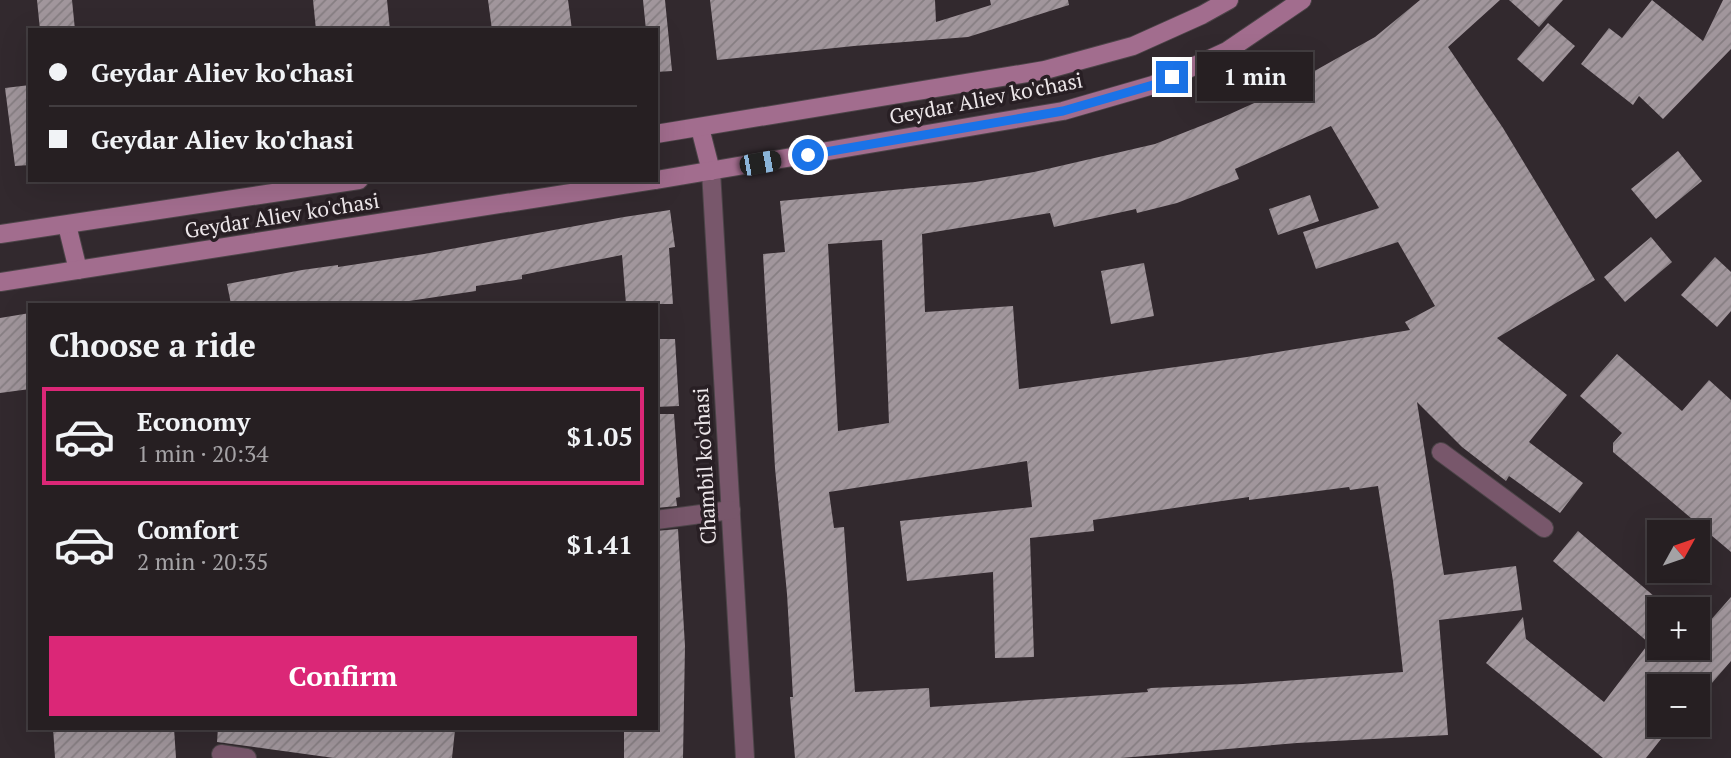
<!DOCTYPE html>
<html lang="en">
<head>
<meta charset="utf-8">
<style>
	body { margin:0; font-family:"PT Serif",serif; background:#2e272a; color:#f1f3f6; height:100vh; display:flex; flex-direction:column; font-size:26px; white-space:nowrap }
	* { box-sizing:border-box; margin:0 }
	p { font-size:23px; color:#a4a2a5 }
	.icon { flex:none; width:38px; height:38px; fill:none; stroke:currentColor; stroke-width:2; stroke-linecap:round; stroke-linejoin:round }
	.map { position:relative; flex:1; overflow:hidden }
	.panel { position:absolute; left:28px; top:303px; width:630px; height:427px; display:flex; flex-direction:column; background:#261f22; border-radius:0px; box-shadow:0 7px 28px #0002,0 0 0 2px #423d40 }
	.panel>* { flex:none }
	.guide { position:absolute; left:28px; top:28px; width:630px; height:154px; border-radius:0px; box-shadow:0 7px 28px #0002,0 0 0 2px #423d40; display:grid; align-content:center; height:154px; padding:0 21px; background:#261f22 }
	.needle { width:46px; rotate:50deg }
	.controls { position:absolute; left:1647px; top:520px; display:grid; gap:14px }
	.controls a { display:grid; place-items:center; width:63px; height:63px; border-radius:0px; background:#261f22; box-shadow:0 7px 28px #0002,0 0 0 2px #423d40; font-size:35px }
	.end { position:absolute; width:32px; height:32px; margin:-16px; border:9px solid #1a73e8; background:#fff; box-shadow:0 0 0 4px #fff }
	.from { border-radius:50% }
	.bubble { position:absolute; height:49px; border-radius:0px; background:#261f22; box-shadow:0 7px 28px #0002,0 0 0 2px #423d40; font-size:23px; font-weight:800; line-height:49px; text-align:center }
	.car { position:absolute; width:21px; height:42px; margin:-21px -10px; border-radius:9px; box-shadow:0 0 5px 2px #0007; background:linear-gradient(#222 24%,#8ab4d8 0 40%,#222 0 76%,#8ab4d8 0 86%,#222 0) }
	.guide b { display:flex; align-items:center; gap:24px; height:66px; font-size:26px }
	.guide b+b { border-top:2px solid #423d40 }
	.guide i { width:18px; height:18px; background:#f1f3f6 }
	ul { padding:0; list-style:none }
	li { display:flex; align-items:center; gap:21px; height:98px; margin:0 14px 10px; padding:0 7px; border:4px solid transparent; border-radius:0px }
	li div { flex:1 }
	li b { display:block; font-size:26px }
	li em { font-style:normal; font-weight:800 }
	li.selected { border-color:#db2777 }
	li>.icon { width:63px; height:63px; stroke-width:1.5 }
	h2 { padding:0 21px; font-size:32px; line-height:84px }
	.action { display:flex; gap:14px; margin-top:auto; padding:14px 21px }
	.action a { flex:1; height:80px; border-radius:0px; background:#db2777; color:#fff; font-size:28px; font-weight:800; line-height:80px; text-align:center }
	.map>svg:first-child { display:block }
	.building { fill:url(#building-hatch); fill-rule:evenodd }
	.lines { fill:none; stroke-linecap:round; stroke-linejoin:round }
	.minor-casing { stroke:#4c4448; stroke-width:20 }
	.secondary-casing { stroke:#4c4448; stroke-width:20 }
	.minor { stroke:#78576b; stroke-width:18 }
	.secondary { stroke:#a26d8e; stroke-width:18 }
	.route { stroke:#1a73e8; stroke-width:9 }
	.labels { text-anchor:middle; stroke-width:7; stroke-linejoin:round; paint-order:stroke }
	.street-label { font-size:21px; fill:#ede7ea; stroke:#281f24 }
</style>
</head>
<body>
<div class="map">
<svg width="1731" height="758" viewBox="0 0 1731 758">
	<defs>
		<pattern id="building-hatch" width="6" height="6" patternUnits="userSpaceOnUse" patternTransform="scale(1.75)"><rect width="6" height="6" fill="#a1969c"/><path d="M-1 1l2-2M0 6l6-6M5 7l2-2" fill="none" stroke="#867e82"/></pattern>
	</defs>
	<rect width="100%" height="100%" fill="#32292e"/>
	<g class="building">
		<path d="M37,0H72L75,30H40Z"/>
		<path d="M313,0H387L390,30H316Z"/>
		<path d="M488,0H568L572,30H492Z"/>
		<path d="M643,0H665L672,71L656,72V30H646Z"/>
		<path d="M710,0H935L936,22L991,5L990,0H1068L1069,5L968,37L854,46L717,60Z"/>
		<path d="M1420,0H1500L1448,47L1503,128L1595,280L1497,338L1567,395L1529,442L1583,483L1560,513L1509,476L1506,481L1462,447L1417,402L1444,575L1516,566L1522,610L1439,620L1448,735L1297,743L1121,758H795L790,697H793L787,594L775,468L763,254L785,252L780,201L975,182L1034,172L1155,144L1221,118L1303,81L1302,78L1375,37ZM1331,126L1379,208L1303,232L1316,269L1398,242L1435,306L1405,322L1410,330L1247,357L1019,389L1013,306L925,312L922,234L1050,213L1054,227L1136,209L1137,213L1177,203L1239,179L1235,169ZM882,240L889,423L838,431L828,244ZM1027,461L1032,507L900,521L907,581L993,572L995,658L1034,657L1030,538L1094,531L1093,520L1249,497V500L1349,487L1350,490L1378,486L1393,581L1403,672L1243,684L1151,688L1147,689L1148,692L930,707L929,688L855,692L844,527L834,528L829,492Z"/>
		<path d="M1509,0H1563L1539,27Z"/>
		<path d="M1652,0L1703,41L1723,0H1731V49L1663,119L1639,96L1633,105L1581,64L1609,28L1622,38Z"/>
		<path d="M1548,23L1575,46L1543,82L1517,59Z"/>
		<path d="M30,85V165L15,166L5,88Z"/>
		<path d="M1678,151L1702,181L1656,219L1631,189Z"/>
		<path d="M1310,195L1319,221L1278,235L1269,209Z"/>
		<path d="M670,210L675,247L669,248L673,304H626L622,255L522,275V279L476,286V291L389,304H231L227,284L302,270L338,265V267L424,254L624,217Z"/>
		<path d="M1651,237L1672,262L1625,302L1604,277Z"/>
		<path d="M1715,257L1731,272V311L1717,327L1681,295Z"/>
		<path d="M1144,263L1154,316L1111,324L1101,271Z"/>
		<path d="M30,313V389L0,393V318Z"/>
		<path d="M656,339H675L679,406L656,407Z"/>
		<path d="M1617,354L1682,411L1709,380L1731,400V552L1613,452V443L1622,433L1580,396Z"/>
		<path d="M656,414H674L680,497L676,498L677,506L656,508Z"/>
		<path d="M678,529L685,646L683,758H624V728H656V531Z"/>
		<path d="M1578,531L1669,609H1659V648H1698V628L1702,630L1731,597V661L1698,699V686H1659V724H1673L1646,758H1603L1486,663L1523,617L1526,639L1604,702L1649,643L1553,561Z"/>
		<path d="M53,728H174L176,758H55Z"/>
		<path d="M218,728H436L455,730L452,758H334L217,742Z"/>
	</g>
	<g class="lines">
		<defs>
			<g id="minor">
				<path d="M711,171L745,758"/>
				<path d="M1441,452L1544,528"/>
				<path d="M656,520L731,510"/>
				<path d="M221,754L247,758"/>
			</g>
			<g id="secondary">
				<path d="M700,128L711,171"/>
				<path d="M656,134L1045,70L1133,46L1202,15L1229,0"/>
				<path d="M656,180L1063,111L1153,85L1227,51L1302,0"/>
				<path d="M67,225L78,270"/>
				<path d="M0,234L359,180"/>
				<path d="M0,282L654,180"/>
			</g>
		</defs>
		<use href="#minor" class="minor-casing"/>
		<use href="#secondary" class="secondary-casing"/>
		<use href="#minor" class="minor"/>
		<use href="#secondary" class="secondary"/>
	</g>
	<g class="lines">
		<path class="route" d="M808,155L1063,111L1153,85L1172,77"/>
	</g>
	<g class="labels">
		<g class="street-label">
			<text transform="translate(986 99) rotate(-11)" y="7">Geydar Aliev ko'chasi</text>
			<text transform="translate(282 216) rotate(-9)" y="7">Geydar Aliev ko'chasi</text>
			<text transform="translate(705 466) rotate(-93)" y="7">Chambil ko'chasi</text>
		</g>
	</g>
</svg>
<div class="controls">
<a><svg class="needle" viewBox="-14 -14 28 28"><path d="M0-13l5 13h-10z" fill="#e53935"/><path d="M0 13l5-13h-10z" fill="#a4a2a5"/></svg></a>
<a>+</a>
<a>−</a>
</div>
<i class="end from" style="left:808px;top:155px"></i>
<i class="end" style="left:1172px;top:77px"></i>
<div class="bubble" style="left:1197px;top:52px;width:116px">1 min</div>
<i class="car" style="left:760px;top:163px;rotate:80deg"></i>
<div class="guide">
<b><i class="from"></i>Geydar Aliev ko'chasi</b>
<b><i></i>Geydar Aliev ko'chasi</b>
</div>
<section class="panel">
<h2>Choose a ride</h2>
<ul>
<li class="selected"><svg class="icon" aria-label="car" viewBox="0 0 24 24"><path d="M5 17H2v-5l4-1 3-4h7l3 4 3 1v5h-3M9 17h6M6 11h13"/><circle cx="7" cy="17" r="2"/><circle cx="17" cy="17" r="2"/></svg><div><b>Economy</b><p>1 min · 20:34</p></div><em>$1.05</em></li>
<li><svg class="icon" aria-label="car" viewBox="0 0 24 24"><path d="M5 17H2v-5l4-1 3-4h7l3 4 3 1v5h-3M9 17h6M6 11h13"/><circle cx="7" cy="17" r="2"/><circle cx="17" cy="17" r="2"/></svg><div><b>Comfort</b><p>2 min · 20:35</p></div><em>$1.41</em></li>
</ul>
<div class="action"><a>Confirm</a></div>
</section>
</div>
</body>
</html>
